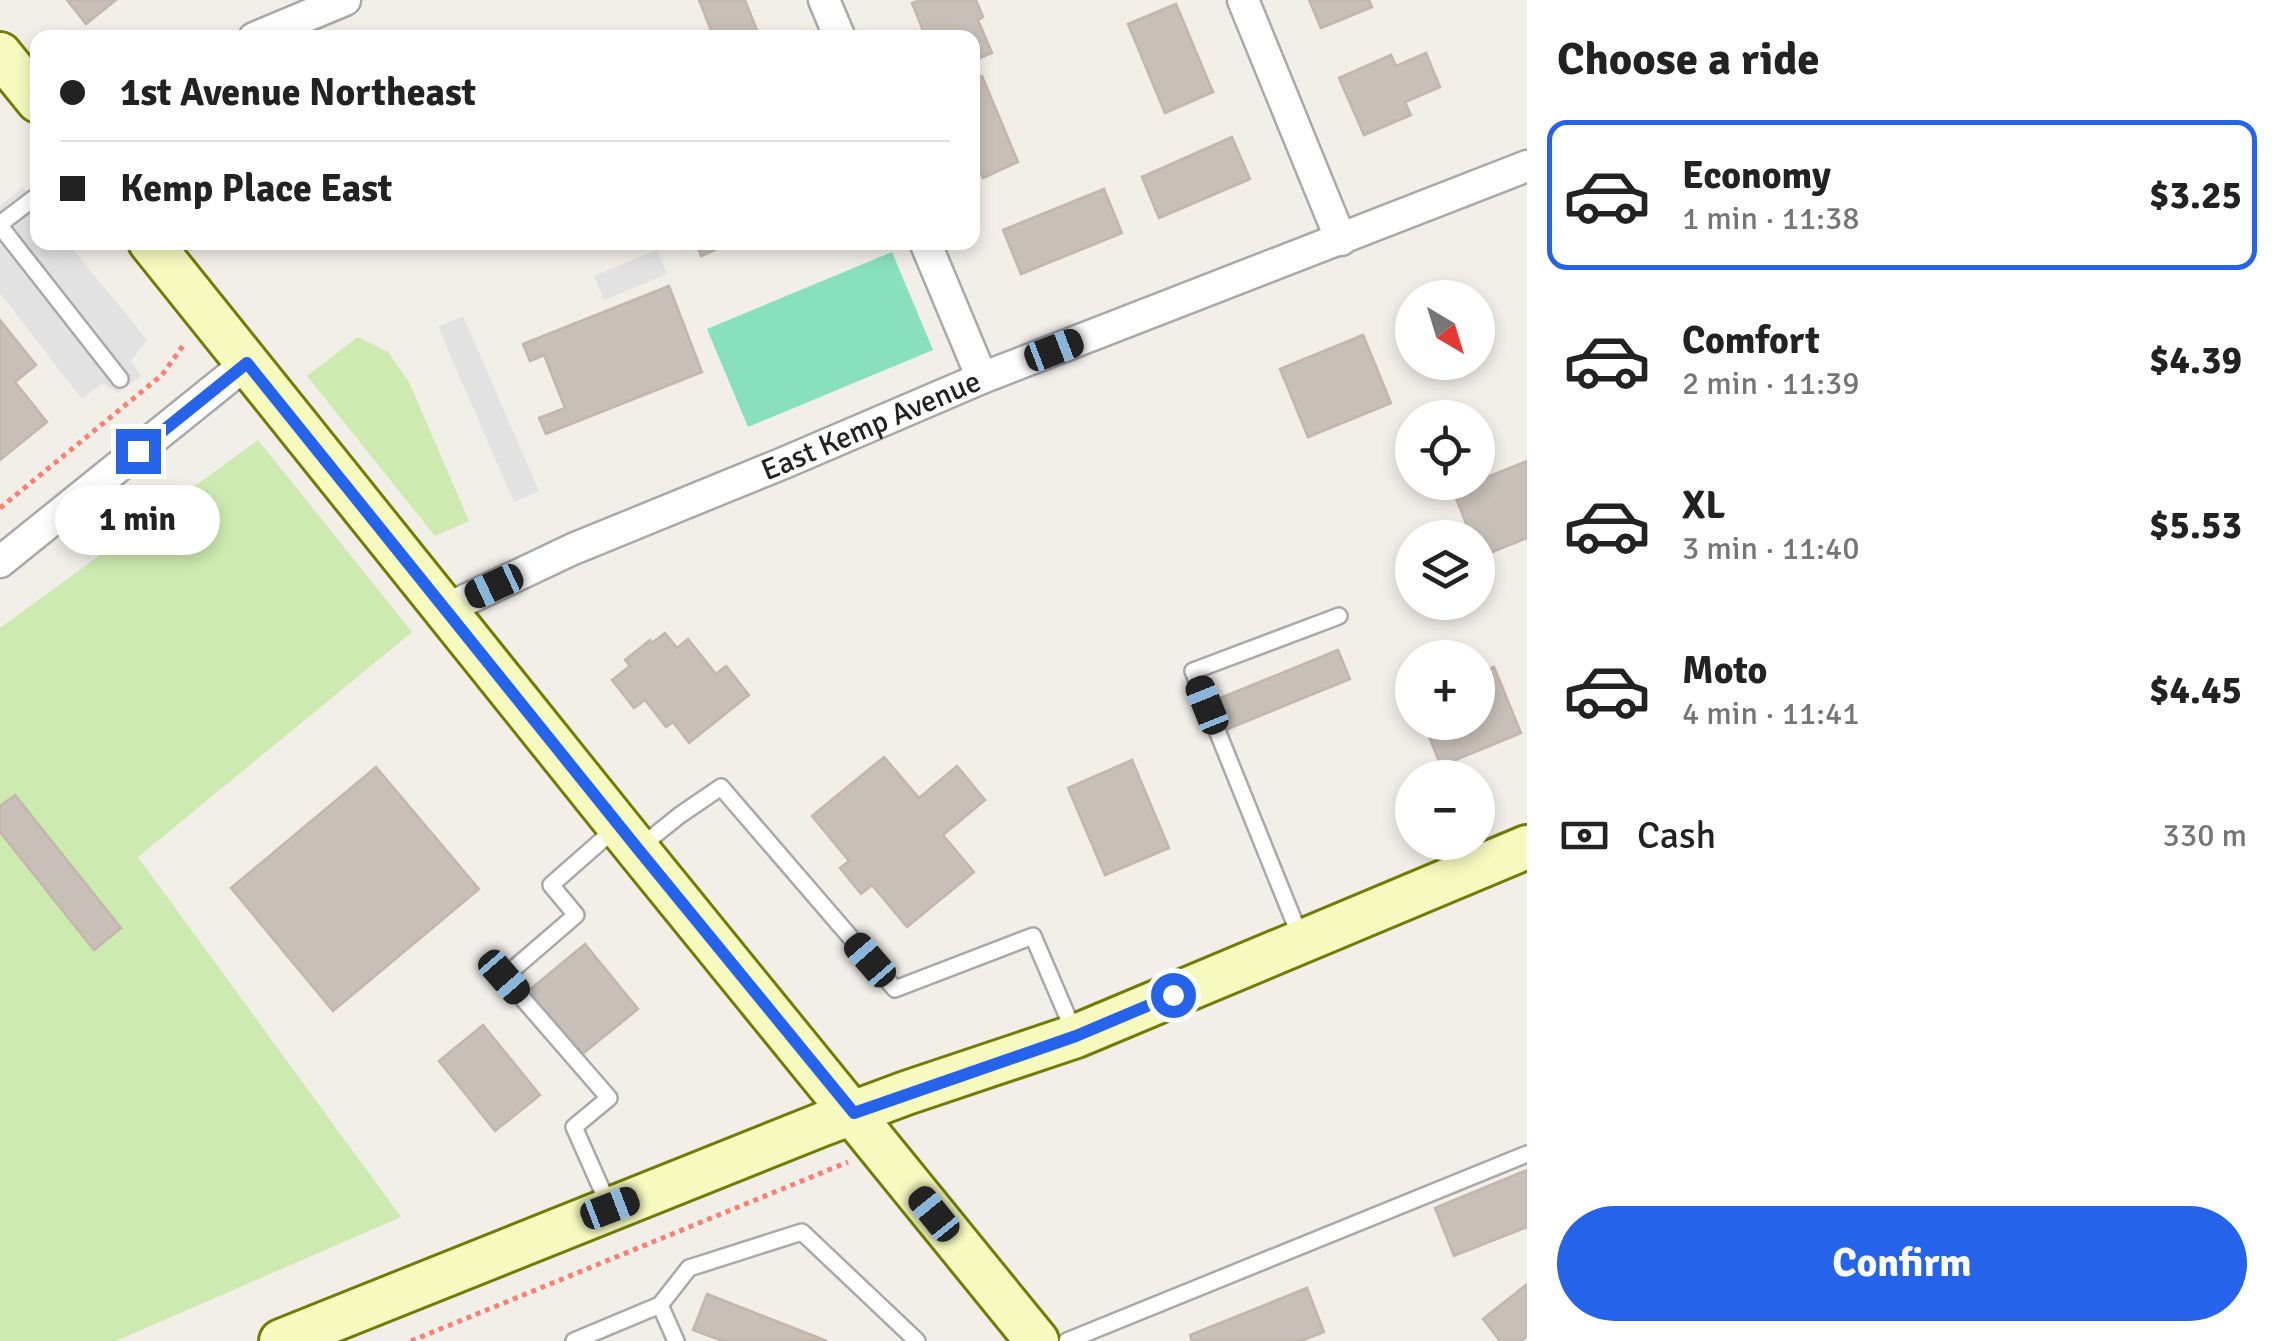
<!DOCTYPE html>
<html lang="en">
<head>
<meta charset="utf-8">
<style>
	body { margin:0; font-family:Signika,sans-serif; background:#f2f2f2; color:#222; height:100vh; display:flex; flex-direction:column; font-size:38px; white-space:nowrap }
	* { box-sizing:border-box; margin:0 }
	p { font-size:32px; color:#767676 }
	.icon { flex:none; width:55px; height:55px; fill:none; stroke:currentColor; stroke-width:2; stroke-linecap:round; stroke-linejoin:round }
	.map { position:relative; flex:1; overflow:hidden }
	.side { display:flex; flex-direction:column; background:#fff; width:750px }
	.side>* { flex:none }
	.top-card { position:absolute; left:30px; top:30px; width:950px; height:220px; border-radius:20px; box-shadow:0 5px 15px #0003; display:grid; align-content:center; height:220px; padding:0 30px; background:#fff }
	.needle { width:65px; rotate:142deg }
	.buttons { position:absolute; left:1395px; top:280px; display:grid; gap:20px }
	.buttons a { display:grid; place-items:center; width:100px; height:100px; border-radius:50%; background:#fff; box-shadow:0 5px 15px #0003; font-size:50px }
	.end { position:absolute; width:45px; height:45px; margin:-22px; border:12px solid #2563eb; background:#fff; box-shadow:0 0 0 5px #fff }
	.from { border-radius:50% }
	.bubble { position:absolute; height:70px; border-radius:35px; background:#fff; box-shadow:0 5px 15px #0003; font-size:32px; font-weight:700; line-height:70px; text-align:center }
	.car { position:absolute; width:30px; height:60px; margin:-30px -15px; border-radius:12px; box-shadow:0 0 8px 2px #0007; background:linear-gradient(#222 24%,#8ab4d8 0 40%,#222 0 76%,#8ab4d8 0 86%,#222 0) }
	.top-card b { display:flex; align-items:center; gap:35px; height:95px; font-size:38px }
	.top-card b+b { border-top:2px solid #e0e0e0 }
	.top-card i { width:25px; height:25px; background:#222 }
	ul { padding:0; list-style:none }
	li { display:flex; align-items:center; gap:30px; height:150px; margin:0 20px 15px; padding:0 10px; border:5px solid transparent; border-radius:20px }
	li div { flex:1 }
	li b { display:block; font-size:38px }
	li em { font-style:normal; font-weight:700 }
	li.selected { border-color:#2563eb }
	li>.icon { width:90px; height:90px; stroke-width:1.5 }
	h2 { padding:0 30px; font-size:45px; line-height:120px }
	.pay { display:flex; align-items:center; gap:25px; height:110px; padding:0 30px; font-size:38px }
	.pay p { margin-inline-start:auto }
	.primary-button { display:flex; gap:20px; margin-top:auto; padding:20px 30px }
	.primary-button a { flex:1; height:115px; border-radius:60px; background:#2563eb; color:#fff; font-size:40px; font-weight:700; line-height:115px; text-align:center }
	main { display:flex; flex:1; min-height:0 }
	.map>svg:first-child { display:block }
	.grass { fill:#cdebb0 }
	.pitch { fill:#88e0be }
	.parking { fill:#e2e2e2 }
	.building { fill:#c7bfb8; stroke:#c4b6ab; stroke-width:2.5 }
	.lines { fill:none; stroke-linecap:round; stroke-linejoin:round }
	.service-casing { stroke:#a9a9a9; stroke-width:20 }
	.minor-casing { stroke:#a9a9a9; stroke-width:35 }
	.secondary-casing { stroke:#707d05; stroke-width:48 }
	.path { stroke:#fa8072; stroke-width:5; stroke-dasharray:5 5; stroke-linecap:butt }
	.service { stroke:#fff; stroke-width:15 }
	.minor { stroke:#fff; stroke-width:30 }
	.secondary { stroke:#f7fabf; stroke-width:42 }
	.route { stroke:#2563eb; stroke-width:12 }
	.labels { text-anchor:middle; stroke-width:9; stroke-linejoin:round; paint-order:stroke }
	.street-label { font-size:30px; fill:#222; stroke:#fff }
</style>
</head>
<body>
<main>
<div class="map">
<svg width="1527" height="1341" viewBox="0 0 1527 1341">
	<rect width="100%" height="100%" fill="#f2efe9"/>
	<g class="grass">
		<path d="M358,337L388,352L409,382L469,521L435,536L307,376Z"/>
		<path d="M258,440L412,632L138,857L401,1217L116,1341H0V628Z"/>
	</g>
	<path class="pitch" d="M892,252L933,350L748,427L707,329Z"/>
	<g class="parking">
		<path d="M23,187L37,205L38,242L68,243L147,340L131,361L141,376L118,393L102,383L82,399L0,293V206Z"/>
		<path d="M657,250L667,274L604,300L594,276Z"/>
		<path d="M463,316L539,491L514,502L438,327Z"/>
	</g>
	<g class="building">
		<path d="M67,0H116L86,24Z"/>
		<path d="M699,0H745L760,38H714Z"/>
		<path d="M921,0H976L983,17L978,20L992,53L972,61V38H942L941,34L926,38L912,3Z"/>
		<path d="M1309,0H1369L1372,7L1321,28Z"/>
		<path d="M1176,4L1213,92L1165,113L1128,24Z"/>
		<path d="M1426,53L1440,87L1405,102L1411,115L1364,135L1339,78L1391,55L1396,66Z"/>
		<path d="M982,76L1018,162L983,178L972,154V80Z"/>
		<path d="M1232,137L1250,179L1159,218L1142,177Z"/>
		<path d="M1104,189L1122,233L1021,274L1003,230Z"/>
		<path d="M696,242H733L701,256Z"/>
		<path d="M669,286L702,372L546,434L539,418L565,408L544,355L530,361L523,344Z"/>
		<path d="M0,320L36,365L15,382L47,422L0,460Z"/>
		<path d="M1363,335L1391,403L1308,437L1280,369Z"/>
		<path d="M1527,461V538L1480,557L1478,538H1472L1453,491Z"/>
		<path d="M665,633L677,648L688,639L716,674L726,666L749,695L689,743L673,722L666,727L645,700L634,708L612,680L630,666L625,660L650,640L652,643Z"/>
		<path d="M1338,650L1350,679L1225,730L1213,701Z"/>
		<path d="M1494,667L1521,733L1441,766L1423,722H1478V674Z"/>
		<path d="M884,757L919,798L957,766L985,800L943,835L974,872L907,927L872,885L861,894L840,868L849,861L812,816Z"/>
		<path d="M1132,760L1169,848L1105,875L1068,788Z"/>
		<path d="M376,767L479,889L333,1011L231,888Z"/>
		<path d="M15,795L121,928L94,950L0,832V806Z"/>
		<path d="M585,944L638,1009L580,1056L527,992Z"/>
		<path d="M483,1025L540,1095L495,1131L439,1061Z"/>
		<path d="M1527,1170V1227L1454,1256L1435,1208Z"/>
		<path d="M1527,1284V1336L1521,1341H1500L1483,1319Z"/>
		<path d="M1307,1288L1324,1332L1301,1341H1192L1190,1335Z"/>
		<path d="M707,1294L827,1341H723L693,1330Z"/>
	</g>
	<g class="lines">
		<defs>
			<g id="service">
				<path d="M0,224L38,195"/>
				<path d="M0,226L120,379"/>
				<path d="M640,847L680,815L721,787L895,989L1033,936L1075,1034"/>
				<path d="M1300,936L1193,671L1339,616"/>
				<path d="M610,1208L574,1127L609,1098L504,977L576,915L551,885L617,827"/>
				<path d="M660,1305L689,1268L802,1232L917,1341"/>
				<path d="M574,1341L660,1305L676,1341"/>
				<path d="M1067,1341L1527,1154"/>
			</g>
			<g id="minor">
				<path d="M824,0L840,38"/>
				<path d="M1243,0L1341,240"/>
				<path d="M254,38L345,0"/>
				<path d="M925,242L982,378"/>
				<path d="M0,562L247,363"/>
				<path id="s1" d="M444,610L573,549L786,462L982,378L1527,166"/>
			</g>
			<g id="secondary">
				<path d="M0,54L38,101"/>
				<path d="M150,242L637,849L1037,1341"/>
				<path d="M281,1341L823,1124L906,1093L1076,1036L1527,847"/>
			</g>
		</defs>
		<use href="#service" class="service-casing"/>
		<use href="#minor" class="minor-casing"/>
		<use href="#secondary" class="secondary-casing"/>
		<g class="path">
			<path d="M0,508L162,375L185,343"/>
			<path d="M411,1341L848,1162"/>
		</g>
		<use href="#service" class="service"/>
		<use href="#minor" class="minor"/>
		<use href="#secondary" class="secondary"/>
	</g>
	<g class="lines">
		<path class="route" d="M138,451L247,363L638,849L854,1113L1076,1036L1173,995"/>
	</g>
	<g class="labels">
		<g class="street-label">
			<text dy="10" stroke="none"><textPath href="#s1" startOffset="465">East Kemp Avenue</textPath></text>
		</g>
	</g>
</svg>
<div class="buttons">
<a><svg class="needle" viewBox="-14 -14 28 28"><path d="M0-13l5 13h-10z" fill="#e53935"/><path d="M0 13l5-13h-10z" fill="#767676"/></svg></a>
<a><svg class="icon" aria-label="locate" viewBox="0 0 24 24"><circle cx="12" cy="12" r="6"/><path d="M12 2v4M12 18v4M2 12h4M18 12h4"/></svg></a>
<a><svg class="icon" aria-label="layers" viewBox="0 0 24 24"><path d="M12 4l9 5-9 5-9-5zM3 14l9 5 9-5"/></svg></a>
<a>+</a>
<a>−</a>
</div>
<i class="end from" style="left:1173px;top:995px"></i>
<i class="end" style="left:138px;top:451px"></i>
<div class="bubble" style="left:55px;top:485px;width:165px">1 min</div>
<i class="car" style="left:1054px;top:350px;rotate:69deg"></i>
<i class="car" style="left:494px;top:586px;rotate:245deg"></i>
<i class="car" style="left:1207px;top:705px;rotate:338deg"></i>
<i class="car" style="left:870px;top:960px;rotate:319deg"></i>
<i class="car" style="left:504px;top:977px;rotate:139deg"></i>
<i class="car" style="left:610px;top:1208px;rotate:69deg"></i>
<i class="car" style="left:934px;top:1214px;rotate:321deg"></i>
<div class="top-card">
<b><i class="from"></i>1st Avenue Northeast</b>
<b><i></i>Kemp Place East</b>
</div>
</div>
<section class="side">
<h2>Choose a ride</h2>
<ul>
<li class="selected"><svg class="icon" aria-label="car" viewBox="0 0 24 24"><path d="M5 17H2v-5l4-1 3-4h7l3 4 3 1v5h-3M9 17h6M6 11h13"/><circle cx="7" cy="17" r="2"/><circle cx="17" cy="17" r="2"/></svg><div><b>Economy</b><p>1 min · 11:38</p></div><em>$3.25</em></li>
<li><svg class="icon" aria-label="car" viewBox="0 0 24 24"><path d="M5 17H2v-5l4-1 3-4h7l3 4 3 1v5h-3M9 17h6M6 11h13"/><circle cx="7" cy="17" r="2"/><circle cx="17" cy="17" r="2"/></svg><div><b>Comfort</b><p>2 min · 11:39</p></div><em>$4.39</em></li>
<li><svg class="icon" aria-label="car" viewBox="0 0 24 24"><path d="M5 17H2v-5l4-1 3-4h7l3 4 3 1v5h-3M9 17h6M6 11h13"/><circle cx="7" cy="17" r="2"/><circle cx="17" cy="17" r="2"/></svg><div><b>XL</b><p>3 min · 11:40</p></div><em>$5.53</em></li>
<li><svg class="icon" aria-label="car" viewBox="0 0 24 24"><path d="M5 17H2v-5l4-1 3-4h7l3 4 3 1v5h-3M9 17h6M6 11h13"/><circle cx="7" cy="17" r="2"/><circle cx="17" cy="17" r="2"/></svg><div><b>Moto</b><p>4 min · 11:41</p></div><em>$4.45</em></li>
</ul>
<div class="pay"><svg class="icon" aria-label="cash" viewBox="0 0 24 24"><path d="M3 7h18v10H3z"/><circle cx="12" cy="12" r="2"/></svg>Cash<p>330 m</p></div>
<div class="primary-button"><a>Confirm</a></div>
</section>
</main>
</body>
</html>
